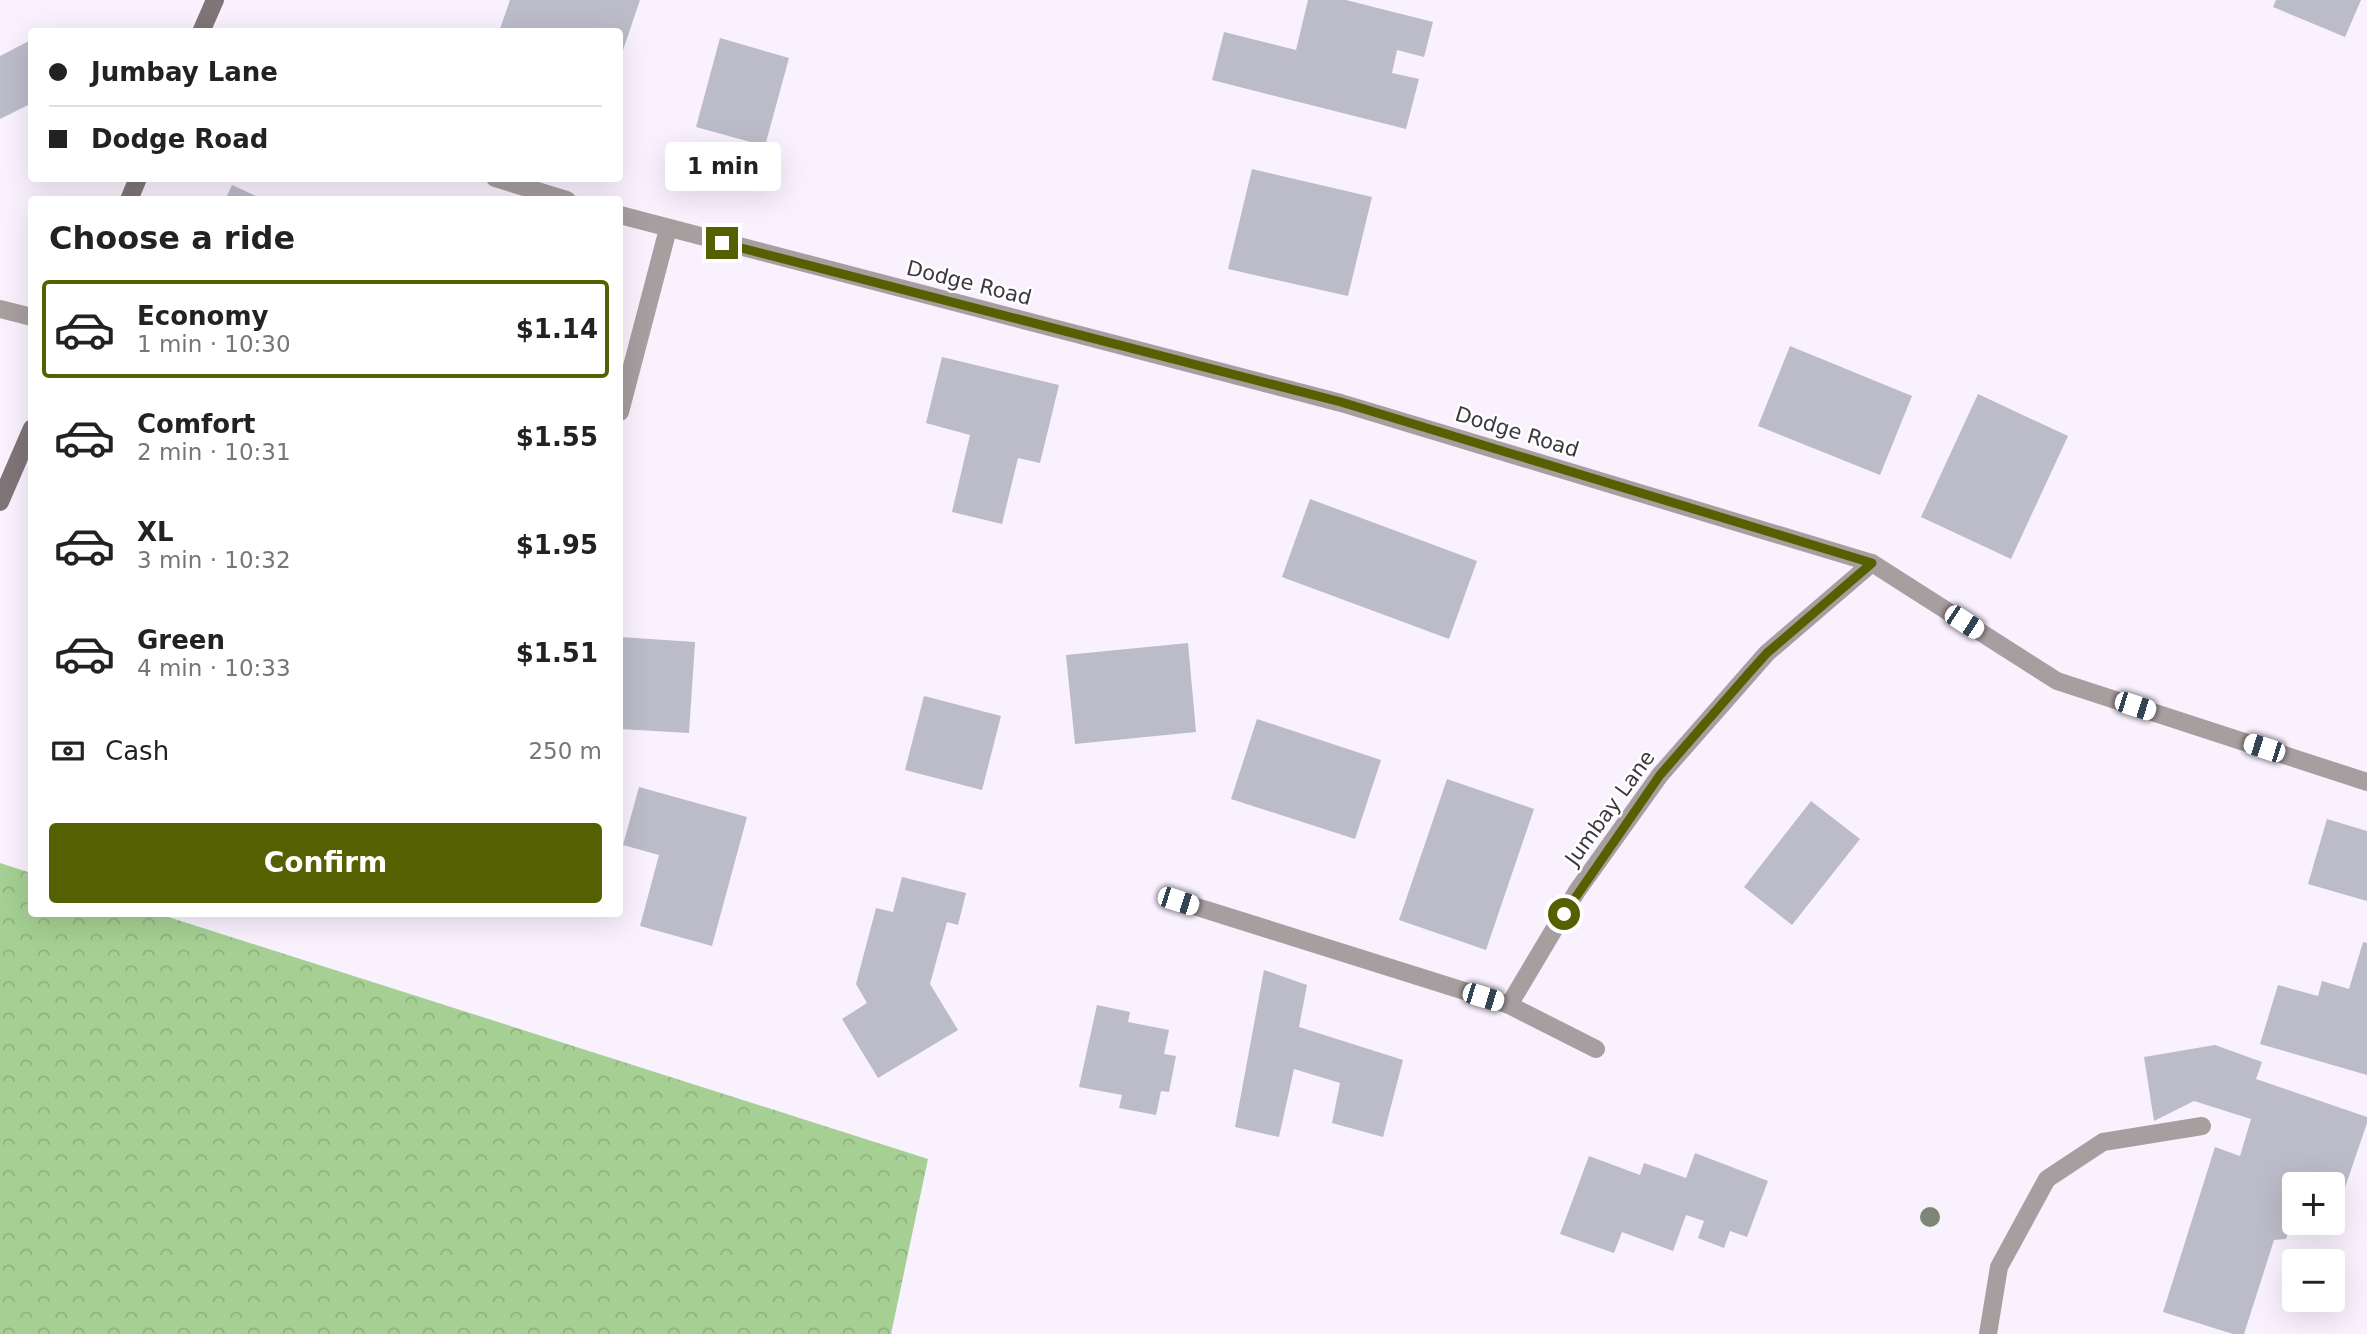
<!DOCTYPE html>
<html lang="en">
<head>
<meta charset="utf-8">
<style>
	body { margin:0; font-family:"DejaVu Sans",sans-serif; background:#f2f2f2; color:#222; height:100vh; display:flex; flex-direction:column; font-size:26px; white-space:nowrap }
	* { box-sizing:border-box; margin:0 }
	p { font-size:23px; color:#767676 }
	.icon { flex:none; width:38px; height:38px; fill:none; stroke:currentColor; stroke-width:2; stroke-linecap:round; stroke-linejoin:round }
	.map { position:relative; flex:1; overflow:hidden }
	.side { position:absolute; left:28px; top:196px; width:595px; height:721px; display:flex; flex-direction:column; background:#fff; border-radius:7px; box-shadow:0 7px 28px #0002 }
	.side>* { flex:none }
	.guide { position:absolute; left:28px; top:28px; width:595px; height:154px; border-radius:7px; box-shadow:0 7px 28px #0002; display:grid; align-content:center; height:154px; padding:0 21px; background:#fff }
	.buttons { position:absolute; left:2282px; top:1172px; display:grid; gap:14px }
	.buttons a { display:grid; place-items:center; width:63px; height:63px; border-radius:7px; background:#fff; box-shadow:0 7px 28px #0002; font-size:35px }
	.end { position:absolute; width:32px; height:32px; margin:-16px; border:9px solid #556100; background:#fff; box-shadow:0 0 0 4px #fff }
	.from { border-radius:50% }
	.bubble { position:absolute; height:49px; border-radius:7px; background:#fff; box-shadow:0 7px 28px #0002; font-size:23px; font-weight:800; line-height:49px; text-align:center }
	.car { position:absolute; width:21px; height:42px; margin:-21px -10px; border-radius:9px; box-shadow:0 0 5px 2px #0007; background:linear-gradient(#fff 24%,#345 0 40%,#fff 0 76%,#345 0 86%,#fff 0) }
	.guide b { display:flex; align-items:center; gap:24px; height:66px; font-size:26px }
	.guide b+b { border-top:2px solid #e0e0e0 }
	.guide i { width:18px; height:18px; background:#222 }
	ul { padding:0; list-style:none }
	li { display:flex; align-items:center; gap:21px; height:98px; margin:0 14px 10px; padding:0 7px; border:4px solid transparent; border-radius:7px }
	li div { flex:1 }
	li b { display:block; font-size:26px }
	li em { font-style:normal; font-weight:800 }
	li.on { border-color:#556100 }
	li>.icon { width:63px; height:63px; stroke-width:1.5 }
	h2 { padding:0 21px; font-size:32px; line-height:84px }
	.pay { display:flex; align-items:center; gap:18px; height:77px; padding:0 21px; font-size:26px }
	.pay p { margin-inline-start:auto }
	.primary-button { display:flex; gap:14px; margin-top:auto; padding:14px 21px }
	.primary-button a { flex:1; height:80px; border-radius:7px; background:#556100; color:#fff; font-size:28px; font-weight:800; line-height:80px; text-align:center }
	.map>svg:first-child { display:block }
	.forest { fill:url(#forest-crowns) }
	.building { fill:#bcbbc9 }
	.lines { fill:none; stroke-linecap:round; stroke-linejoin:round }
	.lane { stroke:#a69e9f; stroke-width:18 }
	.street { stroke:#a69e9f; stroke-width:18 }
	.secondary { stroke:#7f7576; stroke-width:18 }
	.tree { fill:#7c8776 }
	.route { stroke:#556100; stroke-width:9 }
	.labels { text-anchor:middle; stroke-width:5; stroke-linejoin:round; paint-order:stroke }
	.street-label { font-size:21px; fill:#3c393e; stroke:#fff }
</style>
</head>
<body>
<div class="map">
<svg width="2367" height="1334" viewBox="0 0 2367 1334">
	<defs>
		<pattern id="forest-crowns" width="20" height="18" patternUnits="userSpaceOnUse" patternTransform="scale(1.75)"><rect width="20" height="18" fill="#a5cf93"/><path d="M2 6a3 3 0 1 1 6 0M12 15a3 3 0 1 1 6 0" fill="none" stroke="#8fb280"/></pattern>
	</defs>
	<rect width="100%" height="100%" fill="#f9f1fe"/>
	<path class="forest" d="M0,863L31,873L32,914H159L928,1159L891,1334H0Z"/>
	<g class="building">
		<path d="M510,0H640L620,59V32H499Z"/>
		<path d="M1308,0H1346L1433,22L1424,57L1397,50L1392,73L1419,79L1406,129L1212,80L1224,32L1296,50Z"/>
		<path d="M2276,0H2361L2345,37L2273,7Z"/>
		<path d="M720,38L789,58L765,146L696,127Z"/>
		<path d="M31,40L32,103L0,119V56Z"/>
		<path d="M1252,169L1372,197L1348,296L1228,269Z"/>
		<path d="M232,185L265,200H225Z"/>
		<path d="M1790,346L1912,396L1880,475L1758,426Z"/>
		<path d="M942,357L1059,385L1040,463L1018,458L1002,524L952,512L970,435L926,423Z"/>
		<path d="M1978,394L2068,436L2011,559L1921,517Z"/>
		<path d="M1310,499L1477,561L1449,639L1282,577Z"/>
		<path d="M620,637L695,642L689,733L620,729Z"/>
		<path d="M1188,643L1196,732L1075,744L1066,655Z"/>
		<path d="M924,696L1001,716L982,790L905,770Z"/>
		<path d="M1257,719L1381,760L1355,839L1231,799Z"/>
		<path d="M1447,779L1534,809L1486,950L1399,920Z"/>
		<path d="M639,787L747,817L712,946L640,926L659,855L623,845Z"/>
		<path d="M1811,801L1860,839L1792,925L1744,887Z"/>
		<path d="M2327,819L2367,831V901L2308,884Z"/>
		<path d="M902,877L966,893L958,925L947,922L930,984L958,1030L878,1078L842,1019L867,1003L856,984L876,908L893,912Z"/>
		<path d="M2363,942L2367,943V1075L2260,1044L2278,985L2318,996L2322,981L2349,989Z"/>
		<path d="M1264,970L1307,985L1299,1027L1403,1060L1383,1137L1332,1123L1340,1083L1294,1069L1279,1137L1235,1127Z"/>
		<path d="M1097,1005L1130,1012L1128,1022L1169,1030L1164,1054L1176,1056L1169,1092L1161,1091L1156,1115L1119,1108L1122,1095L1079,1087Z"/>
		<path d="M2215,1045L2262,1062L2256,1079L2367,1117V1123L2333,1223V1185H2294V1215L2286,1239L2274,1240L2244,1334H2233L2163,1312L2215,1147L2240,1156L2251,1119L2194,1101L2154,1121L2144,1057Z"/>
		<path d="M1695,1153L1768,1181L1747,1237L1730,1231L1724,1248L1698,1238L1704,1221L1686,1215L1673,1251L1622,1232L1614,1253L1560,1234L1589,1156L1640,1175L1644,1163L1686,1178Z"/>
	</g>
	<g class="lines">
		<path class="lane" d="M1988,1334L1999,1267L2047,1179L2103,1142L2202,1126"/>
		<g class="street">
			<path d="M495,178L567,200"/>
			<path d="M620,215L1341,403L1872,563L2057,681L2367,782"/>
			<path d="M0,309L32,317"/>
			<path d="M620,412L668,229"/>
			<path d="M1178,901L1509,1005L1577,891L1660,775L1767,653L1872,563"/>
			<path d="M1509,1005L1596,1049"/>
		</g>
		<g class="secondary">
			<path d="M201,32L215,0"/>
			<path d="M129,200L138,178"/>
			<path d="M0,502L32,428"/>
		</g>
	</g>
	<circle class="tree" cx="1930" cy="1217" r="10"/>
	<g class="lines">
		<path class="route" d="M722,243L1341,402L1872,563L1767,653L1749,673L1660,775L1564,914"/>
	</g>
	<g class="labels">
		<g class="street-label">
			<text transform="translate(969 283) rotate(14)" y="7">Dodge Road</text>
			<text transform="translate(1517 432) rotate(17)" y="7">Dodge Road</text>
			<text transform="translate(1610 808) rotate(-54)" y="7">Jumbay Lane</text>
		</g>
	</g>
</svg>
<div class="buttons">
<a>+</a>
<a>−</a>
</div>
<i class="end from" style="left:1564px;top:914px"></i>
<i class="end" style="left:722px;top:243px"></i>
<div class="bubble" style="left:665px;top:142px;width:116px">1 min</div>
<i class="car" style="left:1964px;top:622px;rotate:123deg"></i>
<i class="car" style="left:2135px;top:706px;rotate:108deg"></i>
<i class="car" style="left:2264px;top:748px;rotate:288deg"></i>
<i class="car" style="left:1178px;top:901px;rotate:108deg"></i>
<i class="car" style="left:1483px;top:997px;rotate:107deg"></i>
<div class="guide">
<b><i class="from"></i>Jumbay Lane</b>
<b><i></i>Dodge Road</b>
</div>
<section class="side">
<h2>Choose a ride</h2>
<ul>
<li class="on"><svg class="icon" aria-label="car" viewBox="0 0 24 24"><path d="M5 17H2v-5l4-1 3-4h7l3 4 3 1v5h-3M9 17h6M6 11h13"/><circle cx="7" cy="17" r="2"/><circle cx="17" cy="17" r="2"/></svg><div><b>Economy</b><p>1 min · 10:30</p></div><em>$1.14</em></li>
<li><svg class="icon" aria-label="car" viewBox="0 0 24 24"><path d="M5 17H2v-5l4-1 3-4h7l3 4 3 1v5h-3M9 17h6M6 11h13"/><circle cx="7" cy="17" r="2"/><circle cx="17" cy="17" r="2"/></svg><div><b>Comfort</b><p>2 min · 10:31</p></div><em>$1.55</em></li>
<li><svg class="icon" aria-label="car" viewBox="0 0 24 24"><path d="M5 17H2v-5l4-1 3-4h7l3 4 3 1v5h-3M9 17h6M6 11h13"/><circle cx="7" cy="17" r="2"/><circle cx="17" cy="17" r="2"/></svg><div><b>XL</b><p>3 min · 10:32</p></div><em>$1.95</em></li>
<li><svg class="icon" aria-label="car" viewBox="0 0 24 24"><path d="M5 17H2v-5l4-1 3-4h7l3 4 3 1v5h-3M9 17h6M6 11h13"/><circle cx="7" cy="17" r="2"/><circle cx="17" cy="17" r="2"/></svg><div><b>Green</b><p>4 min · 10:33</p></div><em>$1.51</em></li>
</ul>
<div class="pay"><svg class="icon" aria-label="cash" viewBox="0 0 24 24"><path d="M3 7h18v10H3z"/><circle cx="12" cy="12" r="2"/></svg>Cash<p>250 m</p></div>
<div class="primary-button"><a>Confirm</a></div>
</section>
</div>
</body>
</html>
